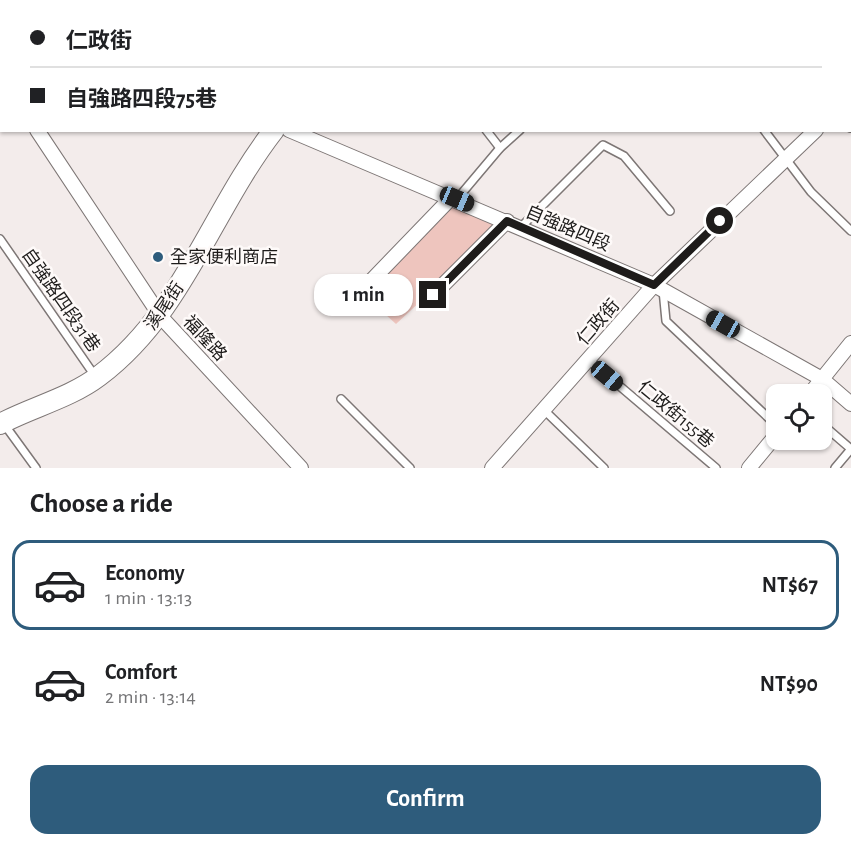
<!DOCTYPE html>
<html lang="en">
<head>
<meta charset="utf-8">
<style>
	body { margin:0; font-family:"Alegreya Sans","Noto Sans TC",sans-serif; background:#f2f2f2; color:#202124; height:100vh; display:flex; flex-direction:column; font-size:22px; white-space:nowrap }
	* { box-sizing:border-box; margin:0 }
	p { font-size:20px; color:#757577 }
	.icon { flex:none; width:33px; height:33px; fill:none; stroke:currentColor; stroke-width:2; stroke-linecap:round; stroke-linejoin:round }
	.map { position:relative; height:468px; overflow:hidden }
	.drawer { display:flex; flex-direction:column; background:#fff; flex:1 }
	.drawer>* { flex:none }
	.hud { position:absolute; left:0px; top:0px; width:852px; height:132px; box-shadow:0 2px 4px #0004; display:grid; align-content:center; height:132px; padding:0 30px; background:#fff }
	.controls { position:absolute; left:766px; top:384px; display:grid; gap:12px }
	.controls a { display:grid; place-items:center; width:66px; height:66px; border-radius:12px; background:#fff; box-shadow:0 2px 4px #0004; font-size:30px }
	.end { position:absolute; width:27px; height:27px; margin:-14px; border:8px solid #1e1c1b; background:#fff; box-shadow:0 0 0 3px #fff }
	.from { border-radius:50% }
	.bubble { position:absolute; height:42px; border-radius:18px; background:#fff; box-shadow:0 2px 4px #0004; font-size:20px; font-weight:700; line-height:42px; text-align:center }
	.car { position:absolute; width:18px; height:36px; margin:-18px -9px; border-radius:8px; box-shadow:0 0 4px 2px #0007; background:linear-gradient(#222 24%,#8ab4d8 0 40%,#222 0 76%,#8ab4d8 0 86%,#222 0) }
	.hud b { display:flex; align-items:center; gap:21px; height:57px; font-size:22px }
	.hud b+b { border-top:2px solid #e0e0e0 }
	.hud i { width:15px; height:15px; background:#202124 }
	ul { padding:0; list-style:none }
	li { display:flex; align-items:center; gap:18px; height:90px; margin:0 12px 9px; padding:0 18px; border:3px solid transparent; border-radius:18px }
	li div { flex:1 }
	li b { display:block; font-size:22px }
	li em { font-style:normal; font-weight:700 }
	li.active { border-color:#2e5c7c }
	li>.icon { width:54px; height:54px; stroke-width:1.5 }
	h2 { padding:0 30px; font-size:27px; line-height:72px }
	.button { display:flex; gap:12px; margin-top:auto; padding:12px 30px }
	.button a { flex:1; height:69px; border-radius:18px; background:#2e5c7c; color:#fff; font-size:24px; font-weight:700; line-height:69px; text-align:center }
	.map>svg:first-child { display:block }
	.green { fill:#eec5be }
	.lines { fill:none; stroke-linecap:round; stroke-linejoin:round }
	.lane-casing { stroke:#7d7675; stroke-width:10 }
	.street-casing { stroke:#7d7675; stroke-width:16 }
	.secondary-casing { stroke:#7d7675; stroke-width:22 }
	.lane { stroke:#fff; stroke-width:7 }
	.street { stroke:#fff; stroke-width:14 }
	.secondary { stroke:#fff; stroke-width:20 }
	.route { stroke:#1e1c1b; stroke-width:8 }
	.poi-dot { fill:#2e5c7c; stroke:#fefaf9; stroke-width:2 }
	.labels { text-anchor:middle; stroke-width:5; stroke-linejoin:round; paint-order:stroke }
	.street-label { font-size:18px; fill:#1e1c1b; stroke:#fefaf9 }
	.poi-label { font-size:18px; fill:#1e1c1b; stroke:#fefaf9; text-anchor:start }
</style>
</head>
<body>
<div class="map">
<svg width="851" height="468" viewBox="0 0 851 468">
	<rect width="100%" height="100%" fill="#f3eceb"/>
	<path class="green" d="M448,202L501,227L396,324L363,294Z"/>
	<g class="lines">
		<defs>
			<g id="lane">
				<path d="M348,0L350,2"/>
				<path d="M850,128H851"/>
				<path d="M486,130L500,148"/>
				<path d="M764,130L811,192L851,231"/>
				<path d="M457,199L500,148L520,130"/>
				<path d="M521,227L603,145L624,156L670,211"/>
				<path d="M0,239L95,376"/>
				<path d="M663,290L666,321L777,426"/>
				<path d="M589,360L716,468"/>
				<path d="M341,399L410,468"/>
				<path d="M545,411L604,468"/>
				<path d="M4,424L36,468"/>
				<path d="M822,424L851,449"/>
				<path d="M835,468L851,449"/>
			</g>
			<g id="street">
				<path d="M814,0L815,2"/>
				<path d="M0,7L2,9"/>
				<path d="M0,21L2,22"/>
				<path d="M850,54H851"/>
				<path d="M0,76L2,78"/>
				<path d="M850,99L851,98"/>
				<path d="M37,130L161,317L301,468"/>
				<path d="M289,130L654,285L822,379L851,404"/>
				<path d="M371,281L452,197"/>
				<path d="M433,295L507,221"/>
				<path d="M810,394L851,343"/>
				<path d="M492,468L654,285L816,130"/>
				<path d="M749,468L777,434"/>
			</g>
			<g id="secondary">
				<path d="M384,2L386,0"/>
				<path d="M0,424C32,407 70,398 99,376C183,313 211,211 274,130"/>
			</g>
		</defs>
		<use href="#lane" class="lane-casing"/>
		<use href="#street" class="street-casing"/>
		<use href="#secondary" class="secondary-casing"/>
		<use href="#lane" class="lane"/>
		<use href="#street" class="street"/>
		<use href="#secondary" class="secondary"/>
	</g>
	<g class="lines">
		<path class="route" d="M433,295L507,221L654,285L720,221"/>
	</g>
	<circle class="poi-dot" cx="158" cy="257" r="6"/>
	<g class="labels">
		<g class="street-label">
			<text transform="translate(568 228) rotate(23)" y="6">自強路四段</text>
			<text transform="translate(61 300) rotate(55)" y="6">自強路四段31巷</text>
			<text transform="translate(164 306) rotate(-55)" y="6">溪尾街</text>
			<text transform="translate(598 322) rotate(-49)" y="6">仁政街</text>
			<text transform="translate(205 338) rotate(47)" y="6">福隆路</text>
			<text transform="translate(676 414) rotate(40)" y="6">仁政街155巷</text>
		</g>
		<g class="poi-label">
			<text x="170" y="263">全家便利商店</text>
		</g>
	</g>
</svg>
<div class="controls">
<a><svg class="icon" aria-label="locate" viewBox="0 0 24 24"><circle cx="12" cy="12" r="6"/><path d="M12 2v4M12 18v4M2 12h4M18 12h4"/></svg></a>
</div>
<i class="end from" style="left:720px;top:221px"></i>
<i class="end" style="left:433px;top:295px"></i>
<div class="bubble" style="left:314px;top:274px;width:99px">1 min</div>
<i class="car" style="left:457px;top:199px;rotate:113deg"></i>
<i class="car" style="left:723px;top:324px;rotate:299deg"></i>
<i class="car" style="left:607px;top:376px;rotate:130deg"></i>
<div class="hud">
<b><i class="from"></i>仁政街</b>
<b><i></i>自強路四段75巷</b>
</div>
</div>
<section class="drawer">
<h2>Choose a ride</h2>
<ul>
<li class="active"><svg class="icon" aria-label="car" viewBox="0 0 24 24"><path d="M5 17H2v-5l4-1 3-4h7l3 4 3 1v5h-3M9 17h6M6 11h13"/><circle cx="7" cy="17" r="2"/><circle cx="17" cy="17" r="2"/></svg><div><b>Economy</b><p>1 min · 13:13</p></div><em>NT$67</em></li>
<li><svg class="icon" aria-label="car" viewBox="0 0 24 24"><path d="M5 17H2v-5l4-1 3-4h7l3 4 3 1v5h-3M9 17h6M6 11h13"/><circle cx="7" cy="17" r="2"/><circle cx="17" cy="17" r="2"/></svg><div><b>Comfort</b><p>2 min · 13:14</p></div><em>NT$90</em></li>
</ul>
<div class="button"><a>Confirm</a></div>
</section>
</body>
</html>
